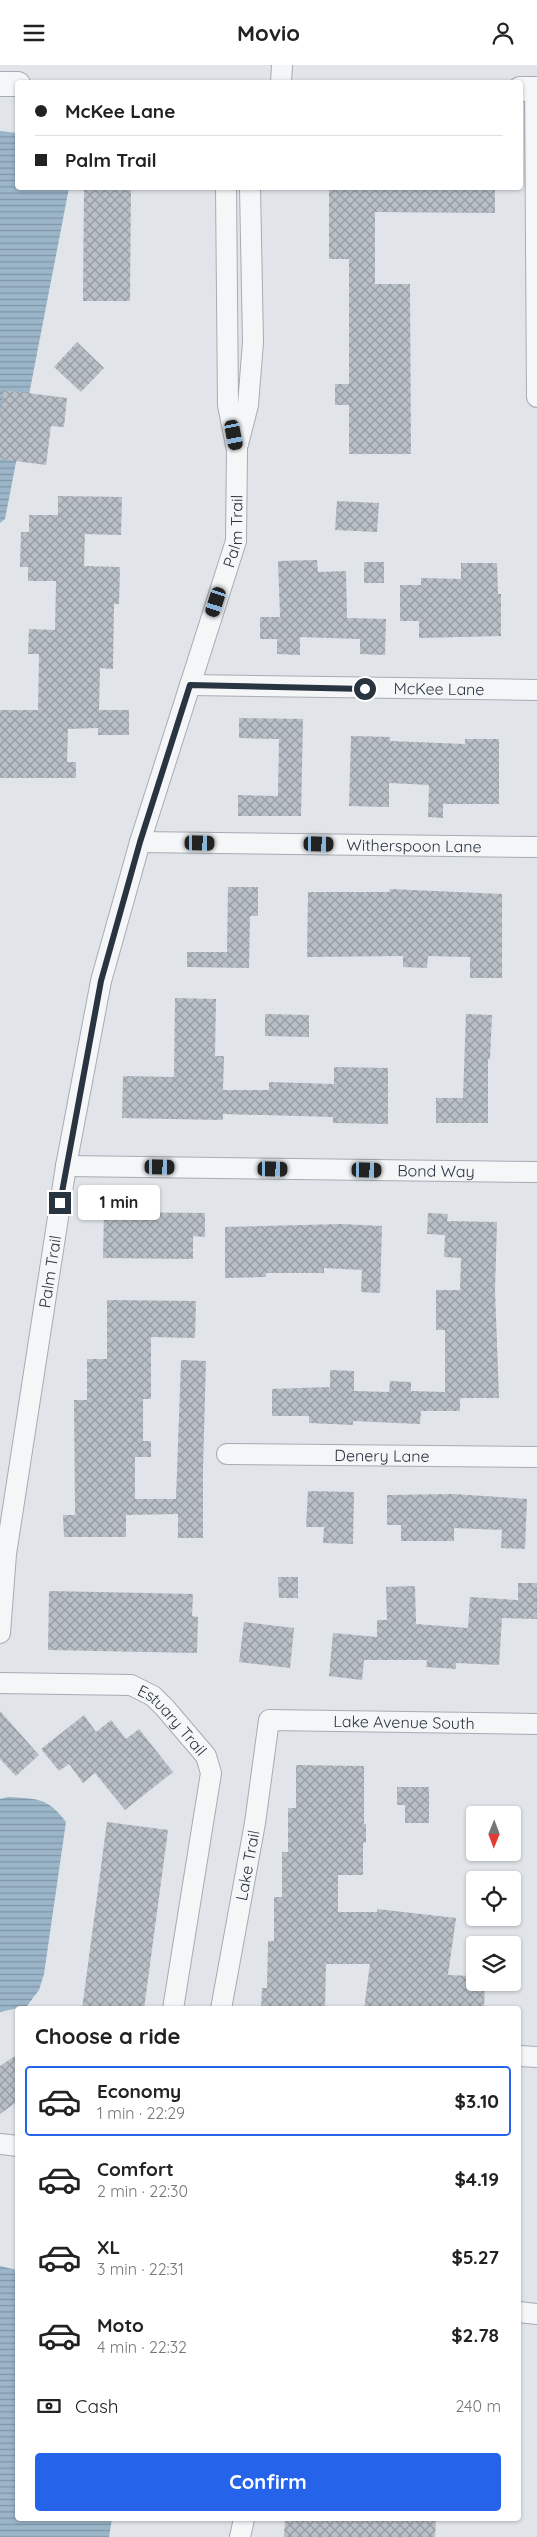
<!DOCTYPE html>
<html lang="en">
<head>
<meta charset="utf-8">
<style>
	body { margin:0; font-family:Quicksand,sans-serif; background:#f6f6f6; color:#222; height:100vh; display:flex; flex-direction:column; font-size:19px; white-space:nowrap }
	* { box-sizing:border-box; margin:0 }
	p { font-size:16px; color:#767676 }
	.icon { flex:none; width:28px; height:28px; fill:none; stroke:currentColor; stroke-width:2; stroke-linecap:round; stroke-linejoin:round }
	.map { position:relative; flex:1; overflow:hidden }
	.drawer { position:absolute; left:15px; top:1941px; width:506px; height:515px; display:flex; flex-direction:column; background:#fff; border-radius:5px; box-shadow:0 1px 4px #0004 }
	.drawer>* { flex:none }
	.hud { position:absolute; left:15px; top:15px; width:508px; height:110px; border-radius:5px; box-shadow:0 1px 4px #0004; display:grid; align-content:center; height:110px; padding:0 20px; background:#fff }
	.needle { width:32px; rotate:181deg }
	.fabs { position:absolute; left:466px; top:1741px; display:grid; gap:10px }
	.fabs a { display:grid; place-items:center; width:55px; height:55px; border-radius:5px; background:#fff; box-shadow:0 1px 4px #0004; font-size:25px }
	.end { position:absolute; width:22px; height:22px; margin:-11px; border:6px solid #293441; background:#fff; box-shadow:0 0 0 2px #fff }
	.from { border-radius:50% }
	.bubble { position:absolute; height:35px; border-radius:5px; background:#fff; box-shadow:0 1px 4px #0004; font-size:16px; font-weight:800; line-height:35px; text-align:center }
	.car { position:absolute; width:15px; height:30px; margin:-15px -8px; border-radius:6px; box-shadow:0 0 4px 1px #0007; background:linear-gradient(#222 24%,#8ab4d8 0 40%,#222 0 76%,#8ab4d8 0 86%,#222 0) }
	.hud b { display:flex; align-items:center; gap:18px; height:48px; font-size:19px }
	.hud b+b { border-top:1px solid #e0e0e0 }
	.hud i { width:12px; height:12px; background:#222 }
	ul { padding:0; list-style:none }
	li { display:flex; align-items:center; gap:15px; height:70px; margin:0 10px 8px; padding:0 10px; border:2px solid transparent; border-radius:5px }
	li div { flex:1 }
	li b { display:block; font-size:19px }
	li em { font-style:normal; font-weight:800 }
	li.selected { border-color:#2563eb }
	li>.icon { width:45px; height:45px; stroke-width:1.5 }
	h2 { padding:0 20px; font-size:22px; line-height:60px }
	.pay { display:flex; align-items:center; gap:12px; height:55px; padding:0 20px; font-size:19px }
	.pay p { margin-inline-start:auto }
	.action { display:flex; gap:10px; margin-top:auto; padding:10px 20px }
	.action a { flex:1; height:58px; border-radius:5px; background:#2563eb; color:#fff; font-size:20px; font-weight:800; line-height:58px; text-align:center }
	header { display:flex; justify-content:space-between; align-items:center; height:65px; padding:0 20px; background:#fff; font-size:22px; font-weight:800 }
	.map>svg:first-child { display:block }
	.water { fill:url(#water-rules) }
	.building { fill:url(#building-cross-hatch) }
	.lines { fill:none; stroke-linecap:round; stroke-linejoin:round }
	.minor-casing { stroke:#a6acb4; stroke-width:22 }
	.tertiary-casing { stroke:#a6acb4; stroke-width:26 }
	.minor { stroke:#f4f6f8; stroke-width:20 }
	.tertiary { stroke:#f4f6f8; stroke-width:24 }
	.route { stroke:#293441; stroke-width:6 }
	.labels { text-anchor:middle; stroke-width:5; stroke-linejoin:round; paint-order:stroke }
	.street-label { font-size:16px; fill:#293441; stroke:#f1f4f7 }
</style>
</head>
<body>
<header><svg class="icon" aria-label="menu" viewBox="0 0 24 24"><path d="M4 6h16M4 12h16M4 18h16"/></svg>Movio<svg class="icon" aria-label="person" viewBox="0 0 24 24"><circle cx="12" cy="8" r="4"/><path d="M4 21q1-7 8-7t8 7"/></svg></header>
<div class="map">
<svg width="537" height="2472" viewBox="0 0 537 2472">
	<defs>
		<pattern id="water-rules" width="6" height="5" patternUnits="userSpaceOnUse" patternTransform="scale(1.25)"><rect width="6" height="5" fill="#9cb6c9"/><path d="M0 2.5h6" fill="none" stroke="#7f95a5"/></pattern>
		<pattern id="building-cross-hatch" width="8" height="8" patternUnits="userSpaceOnUse" patternTransform="scale(1.25)"><rect width="8" height="8" fill="#b8bfc6"/><path d="M0 0l8 8M0 8l8-8" fill="none" stroke="#969ca2"/></pattern>
	</defs>
	<rect width="100%" height="100%" fill="#e1e5ea"/>
	<g class="water">
		<path d="M0,66L17,68L18,122L69,123L5,454L0,458Z"/>
		<path d="M8,1732C38,1734 47,1732 66,1757L44,1909L39,1925L27,1941L0,1947V1734Z"/>
		<path d="M0,2201L17,2205L18,2454H112L109,2472H0Z"/>
	</g>
	<g class="building">
		<path d="M84,122H131L130,236H83Z"/>
		<path d="M329,122H495V148L375,147V219H410L411,389H349V340H335V319H349V194H329Z"/>
		<path d="M77,277L104,303L81,327L54,302Z"/>
		<path d="M3,325L67,333L64,362L51,361L46,400L0,394V350Z"/>
		<path d="M58,431L122,432L121,470L85,469L84,501L120,502L119,539H114L113,604L100,603L99,645H129V670H98V663L68,664L67,697H76V713H0V645H38L39,589H28L29,564L55,565L56,516H28V502H20L21,467H29V450H58Z"/>
		<path d="M337,436L379,438L377,467L335,465Z"/>
		<path d="M317,495L318,507L346,506L347,553L386,554L385,590L360,589V574L300,572V590L277,589V574H260V552H280L278,496Z"/>
		<rect x="364" y="497" width="20" height="21"/>
		<path d="M461,498H497L498,529H501V571L419,573V556H400V520H421V513L461,514Z"/>
		<path d="M239,653L303,654L301,751H238V730L278,731L279,674L239,673Z"/>
		<path d="M351,671L390,672V676L465,679V674H499V739H443V753L428,752L429,720L389,718V742L349,741Z"/>
		<path d="M228,822H258V851H250L249,903L187,902V887H227Z"/>
		<path d="M390,824L502,829V913H470V892L428,891L427,903L403,902V891L307,892L308,827H389Z"/>
		<path d="M175,933L216,934L215,991H224L223,1025H269V1017L334,1019V1002L388,1003V1059L333,1058V1052L223,1049V1055L122,1053L123,1011L174,1012Z"/>
		<path d="M265,949L309,950V972L265,971Z"/>
		<path d="M466,949L492,950L490,994H488V1058H436V1033H463Z"/>
		<path d="M104,1147L205,1148V1172L193,1171V1194L103,1193Z"/>
		<path d="M428,1148L448,1149L447,1156L497,1157L495,1225L499,1333H460V1346H421L420,1359L353,1356V1360L309,1358V1351H272V1324L330,1322V1305L354,1306V1326L389,1327L390,1316L411,1317V1326L445,1327V1265H436V1225H460L461,1193L444,1192L445,1170L427,1169Z"/>
		<path d="M342,1159L382,1161L380,1228L361,1227L362,1205L324,1203V1208H266V1212L225,1213V1162Z"/>
		<path d="M107,1235L196,1236L195,1273L151,1272V1334H143V1376H151V1392H135V1434H176L181,1295L206,1296L203,1403V1473H178V1449L126,1450V1472H64L63,1450H75L74,1335H87V1294H107Z"/>
		<path d="M308,1426L354,1427L353,1479L323,1478L324,1462H306Z"/>
		<path d="M454,1429L527,1434L525,1484L501,1483L502,1465L454,1463V1476H401V1460H387V1430Z"/>
		<path d="M278,1512H298V1533H279Z"/>
		<path d="M518,1518H537V1554L502,1553L499,1600L456,1598V1604L426,1602L427,1595H364L362,1615L329,1611L333,1568L377,1572V1555H387L386,1522L415,1521L416,1559L468,1563L470,1532L518,1535Z"/>
		<path d="M49,1526L193,1529L192,1551L198,1552L197,1588L48,1585Z"/>
		<path d="M244,1557L294,1563L290,1603L239,1597Z"/>
		<path d="M0,1646L39,1690L16,1711L0,1694Z"/>
		<path d="M84,1650L96,1667L111,1655L126,1674L139,1664L173,1707L125,1745L95,1708L83,1718L69,1699L59,1706L41,1684Z"/>
		<path d="M296,1700L364,1701V1759H366V1777L363,1778V1810H338V1847H377V1844L456,1853L448,1910L475,1911V1918H485L484,1944H364L370,1899H326L325,1944H261L262,1923H267L268,1876H274V1832H282V1787H288V1743H296Z"/>
		<path d="M397,1722H429V1758H405V1740H397Z"/>
		<path d="M107,1757L168,1765L144,1944H82Z"/>
		<path d="M18,1989V2036L0,2049V2001Z"/>
		<path d="M285,2454H436L435,2472H284Z"/>
	</g>
	<g class="lines">
		<defs>
			<g id="minor">
				<path d="M281,18L282,0"/>
				<path d="M535,24L537,332"/>
				<path d="M238,379L248,340L253,277L250,122"/>
				<path id="s1" d="M190,620L537,625"/>
				<path id="s2" d="M140,777L537,782"/>
				<path id="s3" d="M66,1101L537,1107"/>
				<path id="s4" d="M227,1389L537,1392"/>
				<path id="s5" d="M0,1568L6,1489L66,1101L101,916L140,777L236,476L237,385L228,340L226,122"/>
				<path id="s6" d="M0,1618L131,1620L153,1631L165,1643L206,1691L211,1708L173,1944"/>
				<path id="s7" d="M221,1944L255,1758L269,1655L537,1659"/>
				<path d="M519,1991L537,1992"/>
				<path d="M0,2079L18,2081"/>
				<path d="M519,2247L537,2249"/>
				<path d="M240,2472L244,2454"/>
			</g>
			<g id="tertiary">
				<path d="M0,19H18"/>
				<path d="M520,24H537"/>
			</g>
		</defs>
		<use href="#minor" class="minor-casing"/>
		<use href="#tertiary" class="tertiary-casing"/>
		<use href="#minor" class="minor"/>
		<use href="#tertiary" class="tertiary"/>
	</g>
	<g class="lines">
		<path class="route" d="M60,1138L101,916L140,777L190,620L365,624"/>
	</g>
	<g class="labels">
		<g class="street-label">
			<text dy="6" stroke="none"><textPath href="#s5" startOffset="1130">Palm Trail</textPath></text>
			<text dy="6" stroke="none"><textPath href="#s1" startOffset="249">McKee Lane</textPath></text>
			<text dy="6" stroke="none"><textPath href="#s2" startOffset="274">Witherspoon Lane</textPath></text>
			<text dy="6" stroke="none"><textPath href="#s3" startOffset="370">Bond Way</textPath></text>
			<text dy="6" stroke="none"><textPath href="#s5" startOffset="365">Palm Trail</textPath></text>
			<text dy="6" stroke="none"><textPath href="#s4" startOffset="155">Denery Lane</textPath></text>
			<text dy="6" stroke="none"><textPath href="#s7" startOffset="428">Lake Avenue South</textPath></text>
			<text dy="6" stroke="none"><textPath href="#s6" startOffset="186">Estuary Trail</textPath></text>
			<text dy="6" stroke="none"><textPath href="#s7" startOffset="146">Lake Trail</textPath></text>
		</g>
	</g>
</svg>
<div class="fabs">
<a><svg class="needle" viewBox="-14 -14 28 28"><path d="M0-13l5 13h-10z" fill="#e53935"/><path d="M0 13l5-13h-10z" fill="#767676"/></svg></a>
<a><svg class="icon" aria-label="locate" viewBox="0 0 24 24"><circle cx="12" cy="12" r="6"/><path d="M12 2v4M12 18v4M2 12h4M18 12h4"/></svg></a>
<a><svg class="icon" aria-label="layers" viewBox="0 0 24 24"><path d="M12 4l9 5-9 5-9-5zM3 14l9 5 9-5"/></svg></a>
</div>
<i class="end from" style="left:365px;top:624px"></i>
<i class="end" style="left:60px;top:1138px"></i>
<div class="bubble" style="left:78px;top:1120px;width:82px">1 min</div>
<i class="car" style="left:234px;top:370px;rotate:169deg"></i>
<i class="car" style="left:216px;top:537px;rotate:198deg"></i>
<i class="car" style="left:200px;top:778px;rotate:91deg"></i>
<i class="car" style="left:319px;top:779px;rotate:91deg"></i>
<i class="car" style="left:160px;top:1102px;rotate:91deg"></i>
<i class="car" style="left:273px;top:1104px;rotate:91deg"></i>
<i class="car" style="left:367px;top:1105px;rotate:91deg"></i>
<div class="hud">
<b><i class="from"></i>McKee Lane</b>
<b><i></i>Palm Trail</b>
</div>
<section class="drawer">
<h2>Choose a ride</h2>
<ul>
<li class="selected"><svg class="icon" aria-label="car" viewBox="0 0 24 24"><path d="M5 17H2v-5l4-1 3-4h7l3 4 3 1v5h-3M9 17h6M6 11h13"/><circle cx="7" cy="17" r="2"/><circle cx="17" cy="17" r="2"/></svg><div><b>Economy</b><p>1 min · 22:29</p></div><em>$3.10</em></li>
<li><svg class="icon" aria-label="car" viewBox="0 0 24 24"><path d="M5 17H2v-5l4-1 3-4h7l3 4 3 1v5h-3M9 17h6M6 11h13"/><circle cx="7" cy="17" r="2"/><circle cx="17" cy="17" r="2"/></svg><div><b>Comfort</b><p>2 min · 22:30</p></div><em>$4.19</em></li>
<li><svg class="icon" aria-label="car" viewBox="0 0 24 24"><path d="M5 17H2v-5l4-1 3-4h7l3 4 3 1v5h-3M9 17h6M6 11h13"/><circle cx="7" cy="17" r="2"/><circle cx="17" cy="17" r="2"/></svg><div><b>XL</b><p>3 min · 22:31</p></div><em>$5.27</em></li>
<li><svg class="icon" aria-label="car" viewBox="0 0 24 24"><path d="M5 17H2v-5l4-1 3-4h7l3 4 3 1v5h-3M9 17h6M6 11h13"/><circle cx="7" cy="17" r="2"/><circle cx="17" cy="17" r="2"/></svg><div><b>Moto</b><p>4 min · 22:32</p></div><em>$2.78</em></li>
</ul>
<div class="pay"><svg class="icon" aria-label="cash" viewBox="0 0 24 24"><path d="M3 7h18v10H3z"/><circle cx="12" cy="12" r="2"/></svg>Cash<p>240 m</p></div>
<div class="action"><a>Confirm</a></div>
</section>
</div>
</body>
</html>
